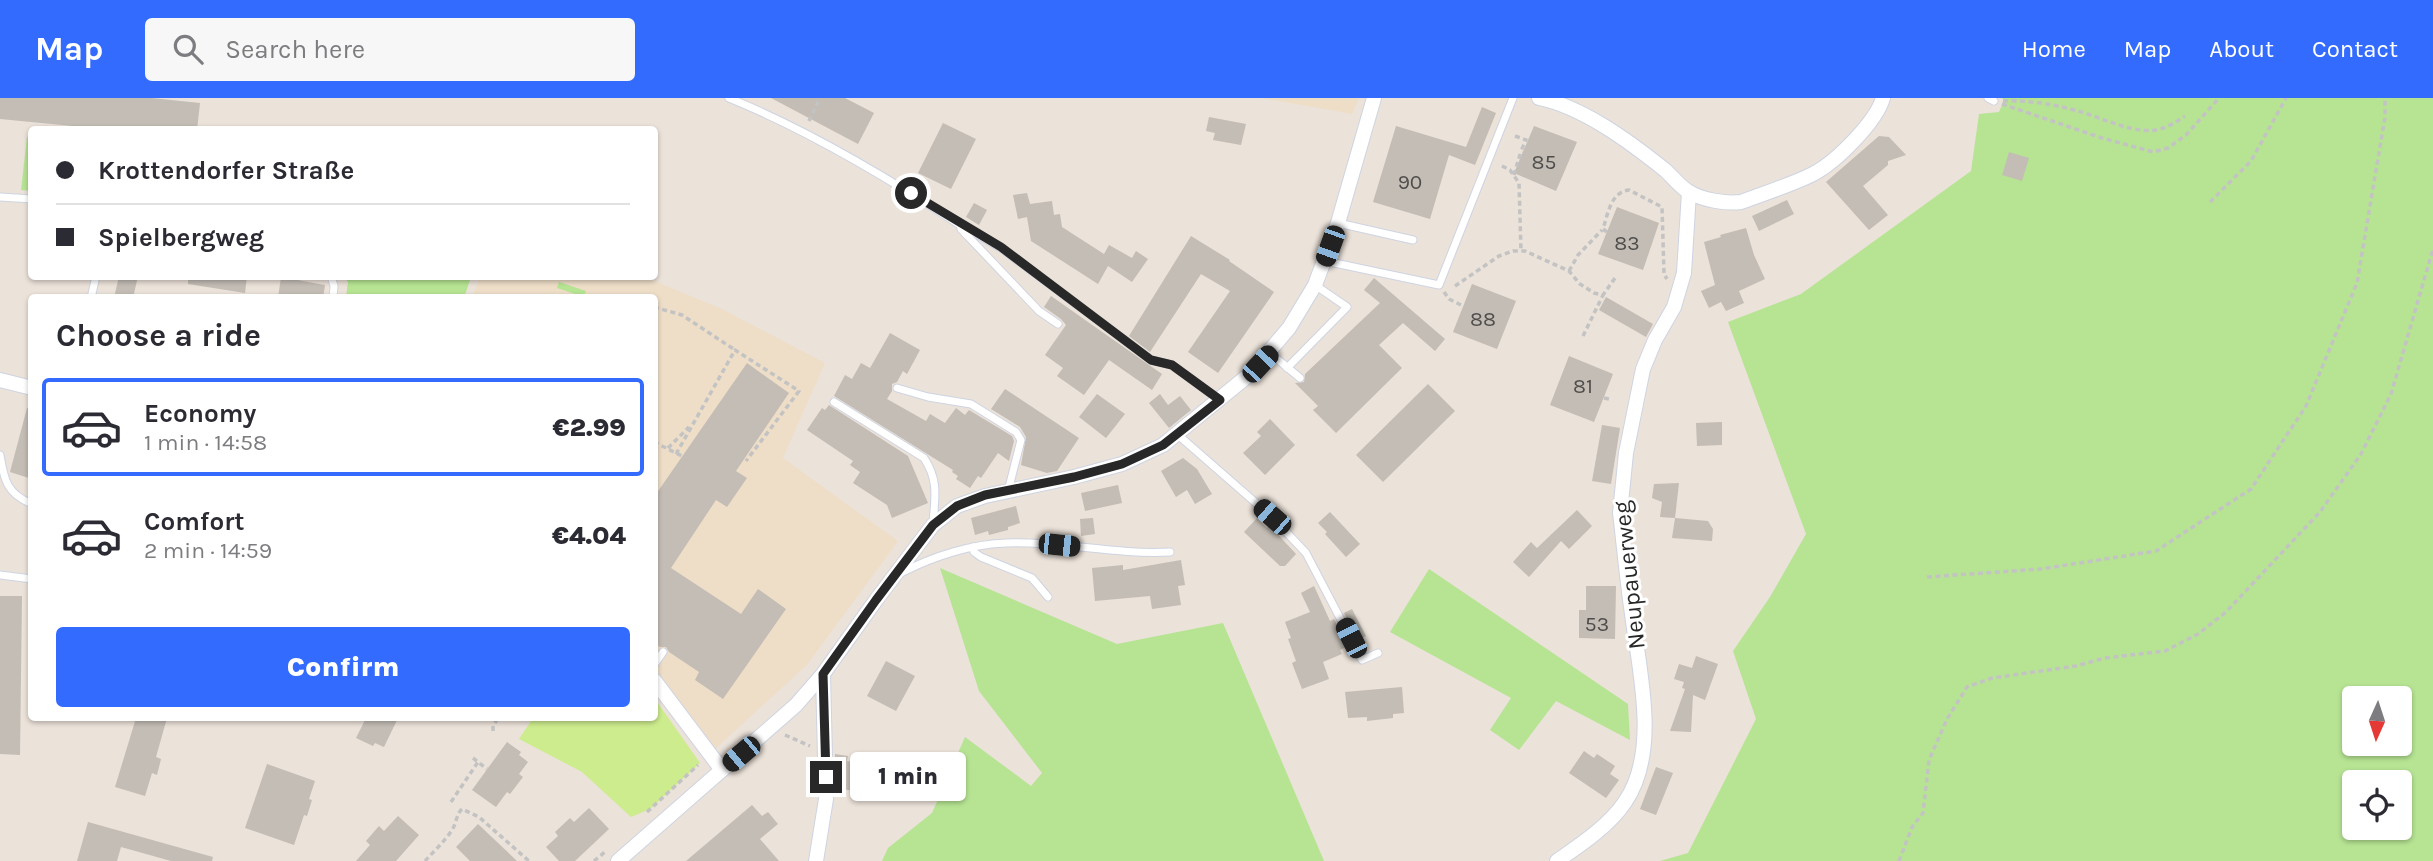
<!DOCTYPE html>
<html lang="en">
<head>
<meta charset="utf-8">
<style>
	body { margin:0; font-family:Karla,sans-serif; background:#f7f7f7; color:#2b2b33; height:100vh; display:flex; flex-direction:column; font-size:26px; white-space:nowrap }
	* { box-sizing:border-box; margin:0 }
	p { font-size:23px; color:#7c7c81 }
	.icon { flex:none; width:38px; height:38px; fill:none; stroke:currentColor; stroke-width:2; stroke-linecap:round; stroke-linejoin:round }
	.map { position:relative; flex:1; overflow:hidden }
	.drawer { position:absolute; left:28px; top:196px; width:630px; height:427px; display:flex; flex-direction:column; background:#fff; border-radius:7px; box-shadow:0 2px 5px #0004 }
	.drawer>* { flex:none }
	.banner { position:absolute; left:28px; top:28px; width:630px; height:154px; border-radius:7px; box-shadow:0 2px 5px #0004; display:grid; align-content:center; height:154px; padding:0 28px; background:#fff }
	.needle { width:46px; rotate:183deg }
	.controls { position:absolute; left:2342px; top:588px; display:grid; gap:14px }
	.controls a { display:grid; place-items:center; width:70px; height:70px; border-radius:7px; background:#fff; box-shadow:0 2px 5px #0004; font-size:35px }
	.end { position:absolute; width:32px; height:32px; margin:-16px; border:9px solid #282828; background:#fff; box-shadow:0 0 0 4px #fff }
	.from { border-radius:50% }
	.bubble { position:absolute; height:49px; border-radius:7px; background:#fff; box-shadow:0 2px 5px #0004; font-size:23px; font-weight:800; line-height:49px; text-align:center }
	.car { position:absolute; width:21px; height:42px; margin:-21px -10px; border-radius:9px; box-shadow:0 0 5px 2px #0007; background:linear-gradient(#222 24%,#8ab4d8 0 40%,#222 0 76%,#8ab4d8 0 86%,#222 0) }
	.banner b { display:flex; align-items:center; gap:24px; height:66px; font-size:26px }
	.banner b+b { border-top:2px solid #e1e1e2 }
	.banner i { width:18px; height:18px; background:#2b2b33 }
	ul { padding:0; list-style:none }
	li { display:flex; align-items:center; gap:21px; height:98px; margin:0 14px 10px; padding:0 14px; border:4px solid transparent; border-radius:7px }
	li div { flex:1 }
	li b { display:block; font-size:26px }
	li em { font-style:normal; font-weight:800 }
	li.on { border-color:#336bff }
	li>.icon { width:63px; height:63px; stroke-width:1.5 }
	h2 { padding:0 28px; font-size:32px; line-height:84px }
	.cta { display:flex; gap:14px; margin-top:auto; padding:14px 28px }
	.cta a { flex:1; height:80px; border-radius:7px; background:#336bff; color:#fff; font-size:28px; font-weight:800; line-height:80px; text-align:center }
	header { display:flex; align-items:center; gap:42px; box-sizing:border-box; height:98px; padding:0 35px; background:#336bff; color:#fff }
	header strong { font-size:33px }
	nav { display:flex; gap:38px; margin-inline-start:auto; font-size:24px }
	.search { width:490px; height:63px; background:#f7f7f7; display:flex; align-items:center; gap:18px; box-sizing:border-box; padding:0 24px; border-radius:7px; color:#7c7c81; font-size:26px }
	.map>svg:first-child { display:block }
	.education { fill:#eedec8 }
	.green { fill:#b6e493; fill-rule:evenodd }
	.pitch { fill:#cdec8e }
	.building { fill:#c3bdb5 }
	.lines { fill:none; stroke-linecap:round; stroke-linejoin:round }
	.service-casing { stroke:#ced4e2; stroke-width:9 }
	.minor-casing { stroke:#ced4e2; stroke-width:16 }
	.path { stroke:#c3c3c3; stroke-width:3.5; stroke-dasharray:5 3.5; stroke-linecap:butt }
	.service { stroke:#fff; stroke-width:7 }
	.minor { stroke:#fff; stroke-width:14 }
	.route { stroke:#282828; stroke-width:9 }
	.labels { text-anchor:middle; stroke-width:6; stroke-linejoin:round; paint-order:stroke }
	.number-label { font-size:21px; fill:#4f4d4b }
	.street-label { font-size:24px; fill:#282828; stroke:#fff }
</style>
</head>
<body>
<header>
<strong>Map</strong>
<div class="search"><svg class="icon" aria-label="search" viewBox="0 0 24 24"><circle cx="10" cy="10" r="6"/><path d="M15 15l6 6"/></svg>Search here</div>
<nav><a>Home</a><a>Map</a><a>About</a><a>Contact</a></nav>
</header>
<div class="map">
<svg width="2433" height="763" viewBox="0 0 2433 763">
	<rect width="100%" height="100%" fill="#ebe2d9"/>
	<g class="education">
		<path d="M1261,0H1359L1352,16Z"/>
		<path d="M480,179H645L722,211L825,265L783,360L898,443L807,567L714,652L655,582L654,200H472Z"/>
	</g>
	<g class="green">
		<path d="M2002,0H2433V763H1660L1688,755L1756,621L1733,553L1770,499L1806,436L1728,224L1801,196L1971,73L1979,16L1999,14L2004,2ZM2354,600H2399V646H2354ZM2354,684H2399V730H2354Z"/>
		<path d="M27,39L31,40V93L21,92Z"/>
		<path d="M344,179H471L464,200L346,199L348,184Z"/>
		<path d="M559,184L586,193L584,199L557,190Z"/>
		<path d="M940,470L1117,546L1223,525L1324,763H882L888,750L932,715L965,639L1031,688L1042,675L979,593Z"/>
		<path d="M1429,471L1628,606L1630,642L1556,603L1519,652L1490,632L1511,600L1390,534Z"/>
	</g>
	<path class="pitch" d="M655,601L700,665L650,711L631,719L582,674L519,641L533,620H654Z"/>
	<g class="building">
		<path d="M0,0H152L200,5L197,32H114L0,21Z"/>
		<path d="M771,0H845L874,15L858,46Z"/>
		<path d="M1482,9L1496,15L1475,67L1449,57L1430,121L1373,104L1396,28L1466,49Z"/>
		<path d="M1209,19L1246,26L1241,47L1213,42L1215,35L1206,33Z"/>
		<path d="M943,25L976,41L951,91L918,75Z"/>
		<path d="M1534,28L1577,44L1556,93L1514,75Z"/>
		<path d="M1879,38L1889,39L1906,57L1888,63V67L1863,88L1888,117L1869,132L1826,84Z"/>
		<path d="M2009,54L2029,60L2022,83L2002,77Z"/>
		<path d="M1027,95L1030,106L1052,103L1054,117L1060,116L1062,129L1104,156L1109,147L1132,160L1136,153L1148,161L1132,184L1108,168L1098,186L1031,143L1027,119L1018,121L1013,97Z"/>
		<path d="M1787,102L1794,116L1759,133L1752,118Z"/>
		<path d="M974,105L987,112L979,127L966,119Z"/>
		<path d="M1617,109L1659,125L1643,172L1598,156Z"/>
		<path d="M1746,130L1754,157L1765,181L1739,193L1744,205L1726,213L1721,204L1709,210L1701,193L1715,187L1704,144L1721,139L1720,137Z"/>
		<path d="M1191,138L1230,162L1229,163L1274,194L1218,275L1188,254L1230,193L1201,176L1150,254L1129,238Z"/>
		<path d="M119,178H138L133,200H114Z"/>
		<path d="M188,178H247L245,195L188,186Z"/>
		<path d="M281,179L325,187L323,200H278Z"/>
		<path d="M1374,180L1445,241L1435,253L1403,225L1379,247L1402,270L1336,335L1313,312L1318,308L1295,285L1304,284L1305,276L1380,205L1364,192Z"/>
		<path d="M1472,186L1516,203L1497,251L1453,234Z"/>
		<path d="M1051,198L1162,276L1152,292L1109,262L1084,297L1057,278L1063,270L1045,257L1066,227L1061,221L1044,209Z"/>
		<path d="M1606,199L1653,226L1646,239L1599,212Z"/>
		<path d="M890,235L920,252L907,276L903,273L897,284L892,286V293L887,301L926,323L930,316L945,325L956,310L965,317L969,312L1012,338L1014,343L1009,363L998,355L981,380L978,378L970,390L956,381L958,378L952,374L953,372L834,298L845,277L852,281L861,265L870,270Z"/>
		<path d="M1569,258L1613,276L1594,324L1550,307Z"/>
		<path d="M747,265L789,295L736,373L747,380L727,409L716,402L671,470L741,516L758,491L786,511L723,601L695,582L699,574L669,554L666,549H660L654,545V399Z"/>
		<path d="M1428,286L1455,313L1383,384L1356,357Z"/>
		<path d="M1005,291L1079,340L1057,373L1047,375L1021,367L1026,339L1020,329L991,311Z"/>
		<path d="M1097,296L1125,316L1106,340L1079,319Z"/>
		<path d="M1160,296L1168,307L1180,298L1191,312L1169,330L1149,305Z"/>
		<path d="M829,307L908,358L928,405L892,420L887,407L853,385L860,374L850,367L853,363L807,332L822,310L825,312Z"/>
		<path d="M27,310H32V381L10,374Z"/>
		<path d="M1270,321L1295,347L1265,377L1243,355L1261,338L1257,334Z"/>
		<path d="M1722,324V347L1697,348L1696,325Z"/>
		<path d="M1602,327L1620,330L1611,386L1592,383Z"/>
		<path d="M1183,360L1197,371L1212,396L1195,406L1187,392L1176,399L1161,373Z"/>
		<path d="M1679,385L1675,420L1660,419L1662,404L1652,400L1654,386Z"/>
		<path d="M1118,387L1122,405L1085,413L1081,395Z"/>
		<path d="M1016,408L1020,425L1008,429V432L989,437L988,433L975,437L971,420Z"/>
		<path d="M1577,412L1592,428L1569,451L1561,443L1529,479L1513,464L1531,444L1537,450Z"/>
		<path d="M1330,414L1360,446L1346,459L1325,436L1327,434L1318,425Z"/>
		<path d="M1093,420L1095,436L1081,438L1080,421Z"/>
		<path d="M1257,420L1267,430L1269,427L1296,456L1285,468H1280L1244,434Z"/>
		<path d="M1675,420L1708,423L1713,431L1712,443L1672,440Z"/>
		<path d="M1181,462L1185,487L1178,488L1181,507L1152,511L1150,498L1095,503L1092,470L1123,467V472Z"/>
		<path d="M1314,488L1330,523L1334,521L1348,548L1340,552L1342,556L1323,564L1329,581L1302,591L1292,565L1296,563L1288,541L1291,540L1285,524L1310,514L1301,495Z"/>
		<path d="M1586,488H1616L1615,541L1579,540V512H1586Z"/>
		<path d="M0,498H22L20,657L0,656Z"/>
		<path d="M1352,511L1366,538L1358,542L1344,515Z"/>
		<path d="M1696,558L1718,566L1705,602L1693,597L1691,634L1670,633L1685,591L1682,590L1684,584L1674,581L1679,566L1692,570Z"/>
		<path d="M886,563L915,578L896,613L867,598Z"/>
		<path d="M1402,589L1404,615L1393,616V620L1367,623V619L1348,620L1345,594Z"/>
		<path d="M136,620H167L156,659L161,661L157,677L152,675L145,698L115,689Z"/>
		<path d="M366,620H398L384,649L375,645L373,648L356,640Z"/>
		<path d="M507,644L521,654L519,657L528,664L519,676L523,679L510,696L507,694L496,709L472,692Z"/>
		<path d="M1584,653L1594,660L1597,656L1615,668L1610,676L1619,682L1606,700L1569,675Z"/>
		<path d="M835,656L848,658L847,663L877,668L873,696L842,691L844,676L835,675Z"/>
		<path d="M267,666L315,683L309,701L312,702L307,718L304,717L294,747L245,730Z"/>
		<path d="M1656,669L1673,675L1656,717L1640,711Z"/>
		<path d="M752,707L762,718L768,714L778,726L760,741L779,763H686Z"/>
		<path d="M589,710L609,731L575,763H559L546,749L558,738L555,734L570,720L574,724Z"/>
		<path d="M398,718L419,737L396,763H356L370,747L366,743L379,728L384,733Z"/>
		<path d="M88,724L213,759L212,763H171L121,749L117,763H77Z"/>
		<path d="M478,726L517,763H470L456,749Z"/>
	</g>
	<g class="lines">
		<defs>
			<g id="service">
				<path d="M729,0C810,33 887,79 960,127L961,131L1039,213L1058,226"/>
				<path d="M1988,0L1994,3"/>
				<path d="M0,99L32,101"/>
				<path d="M1338,125L1413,142"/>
				<path d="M961,127L1001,150L1151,262L1172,267L1219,302"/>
				<path d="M1325,163L1439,187L1513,0"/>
				<path d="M331,178L334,188L333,200"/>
				<path d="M91,200L96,178"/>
				<path d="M1270,255L1300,280"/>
				<path d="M1287,270L1347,209L1315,187"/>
				<path d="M897,290L928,299L971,306L1016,334L1021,342L1008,393"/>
				<path d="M834,304L924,360C939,383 935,399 933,425"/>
				<path d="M1178,337L1272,419L1306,455L1362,562L1378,555"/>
				<path d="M0,357C4,382 7,396 32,406"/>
				<path d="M973,449L974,454L981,459L1032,480L1048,499"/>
				<path d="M903,474C934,458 972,446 1007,445C1061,443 1115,457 1170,454"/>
				<path d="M0,477L32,481"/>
				<path d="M654,567L663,554"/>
			</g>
			<g id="minor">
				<path d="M1539,0C1583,9 1630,44 1665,72C1673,79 1680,89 1689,94C1703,102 1726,106 1741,104C1765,95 1791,87 1813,76C1836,64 1876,24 1883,0"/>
				<path d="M0,282L32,290"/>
				<path d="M654,582L722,672"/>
				<path d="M618,763L796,607L823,576L876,502L933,427L957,408L985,398L1074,379L1122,366L1163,347L1250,276L1289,230L1315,187L1338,125L1374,0"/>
				<path d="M816,763L826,701L823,576"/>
				<path d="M1557,763C1580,747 1609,728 1625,704C1660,653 1639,572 1632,516C1627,482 1624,448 1620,415L1626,355L1643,271L1655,242L1674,209L1684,175L1689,94"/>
			</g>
		</defs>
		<use href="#service" class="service-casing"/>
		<use href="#minor" class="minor-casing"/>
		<g class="path">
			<path d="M2003,3C2028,2 2053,6 2078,13C2100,19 2134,36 2156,32C2167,30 2176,24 2185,18"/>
			<path d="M2002,6L2102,40L2153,54L2168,50L2186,37L2219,0"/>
			<path d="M809,23L820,0"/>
			<path d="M1515,38L1526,42L1521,53L1523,54"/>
			<path d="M1502,68L1510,72L1519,85L1521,153"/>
			<path d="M1514,77L1521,53"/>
			<path d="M2210,104L2251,63L2286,0"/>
			<path d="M1607,134L1603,131C1608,115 1611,94 1629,92L1662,109L1664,176L1667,181"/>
			<path d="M1569,173L1578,157L1602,132"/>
			<path d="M1455,188L1499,158L1513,153H1525L1569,173L1580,186L1594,195L1603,197L1615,180"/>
			<path d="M1444,194L1449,201L1463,208"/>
			<path d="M654,209L682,217L735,252"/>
			<path d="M1583,238L1603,197"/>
			<path d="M1604,300L1609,301"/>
			<path d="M654,344L682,358"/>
			<path d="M668,350L689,329"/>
			<path d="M676,356L735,252L799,293L746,363"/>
			<path d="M1927,479L2041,471L2156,453L2251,391L2306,308L2357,185L2385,19V0"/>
			<path d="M493,633V628L498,620"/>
			<path d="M785,637L810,648"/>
			<path d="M473,660L487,671"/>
			<path d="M451,704L478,664"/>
			<path d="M647,714L698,667"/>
			<path d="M425,763C434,753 445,743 452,732C457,724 456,717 462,711L479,719L529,763"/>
			<path d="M594,763L606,753"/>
			<path d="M1899,763L1912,729L1923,715L1929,662L1947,621L1967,589L1992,580L2076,568L2105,560L2165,553L2198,536L2226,514L2320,414L2361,356L2391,296L2433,151"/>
		</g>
		<use href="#service" class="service"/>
		<use href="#minor" class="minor"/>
	</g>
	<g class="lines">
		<path class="route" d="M826,679L823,576L876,502L933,427L957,408L985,397L1074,379L1122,366L1163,347L1220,302L1172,267L1151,262L1001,149L911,95"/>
	</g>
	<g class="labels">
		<g class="number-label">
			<text x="1544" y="71">85</text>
			<text x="1410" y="91">90</text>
			<text x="1627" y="152">83</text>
			<text x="1483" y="228">88</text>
			<text x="1583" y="295">81</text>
			<text x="1597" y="533">53</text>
		</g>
		<g class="street-label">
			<text transform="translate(1629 477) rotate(-96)" y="8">Neupauerweg</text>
		</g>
	</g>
</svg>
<div class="controls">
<a><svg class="needle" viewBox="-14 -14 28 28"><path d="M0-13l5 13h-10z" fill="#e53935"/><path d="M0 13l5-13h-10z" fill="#7c7c81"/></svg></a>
<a><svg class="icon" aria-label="locate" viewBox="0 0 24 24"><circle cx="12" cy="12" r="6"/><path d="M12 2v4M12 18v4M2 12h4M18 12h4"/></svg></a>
</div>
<i class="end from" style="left:911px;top:95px"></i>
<i class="end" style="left:826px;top:679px"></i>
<div class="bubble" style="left:850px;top:654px;width:116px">1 min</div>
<i class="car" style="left:1330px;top:148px;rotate:200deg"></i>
<i class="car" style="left:1260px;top:266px;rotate:43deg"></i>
<i class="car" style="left:1272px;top:419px;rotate:311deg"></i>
<i class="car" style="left:1059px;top:447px;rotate:96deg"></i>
<i class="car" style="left:1351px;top:540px;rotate:333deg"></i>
<i class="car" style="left:741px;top:656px;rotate:230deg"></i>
<div class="banner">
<b><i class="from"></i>Krottendorfer Straße</b>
<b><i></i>Spielbergweg</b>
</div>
<section class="drawer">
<h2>Choose a ride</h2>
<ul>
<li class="on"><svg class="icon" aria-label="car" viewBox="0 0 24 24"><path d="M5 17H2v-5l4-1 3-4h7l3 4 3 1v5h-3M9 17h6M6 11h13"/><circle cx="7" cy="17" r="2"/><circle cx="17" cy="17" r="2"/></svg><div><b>Economy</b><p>1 min · 14:58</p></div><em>€2.99</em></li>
<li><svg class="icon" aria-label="car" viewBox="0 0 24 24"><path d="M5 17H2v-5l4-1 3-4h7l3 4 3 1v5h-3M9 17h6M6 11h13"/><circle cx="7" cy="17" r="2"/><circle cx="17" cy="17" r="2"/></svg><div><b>Comfort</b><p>2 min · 14:59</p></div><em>€4.04</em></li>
</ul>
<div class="cta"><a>Confirm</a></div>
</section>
</div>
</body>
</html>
